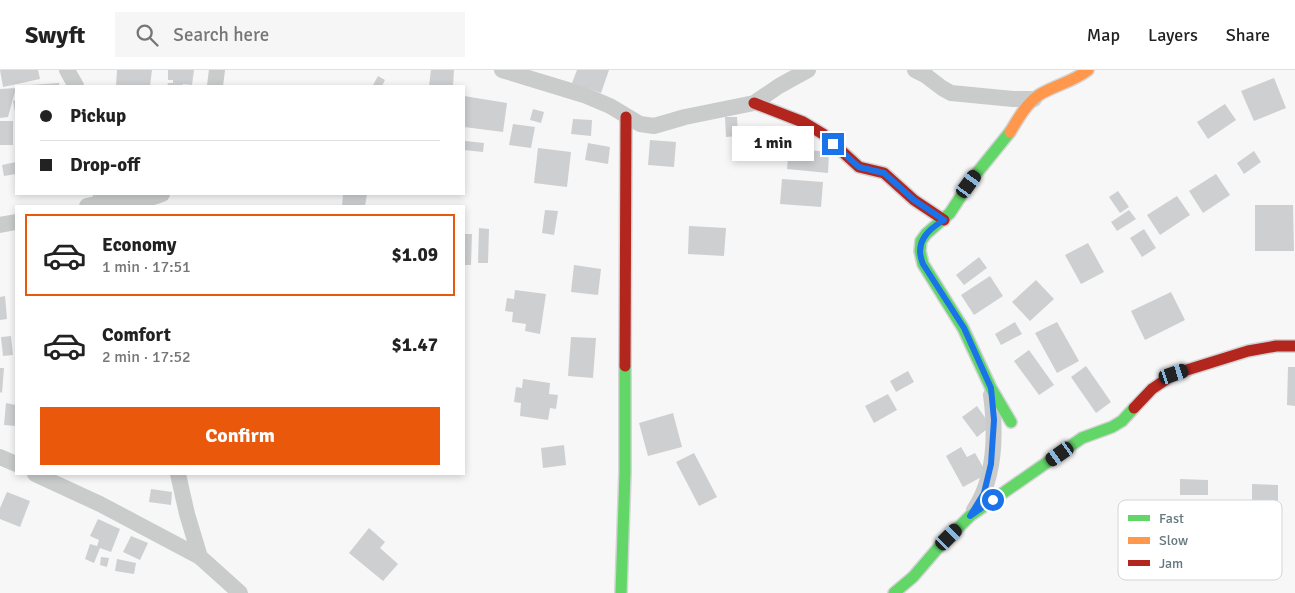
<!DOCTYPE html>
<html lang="en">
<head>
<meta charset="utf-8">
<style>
	body { margin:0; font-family:Signika,sans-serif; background:#f6f6f6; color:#222; height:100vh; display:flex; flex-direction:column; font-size:19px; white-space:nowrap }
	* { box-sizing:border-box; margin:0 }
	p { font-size:16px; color:#767676 }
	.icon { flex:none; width:28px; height:28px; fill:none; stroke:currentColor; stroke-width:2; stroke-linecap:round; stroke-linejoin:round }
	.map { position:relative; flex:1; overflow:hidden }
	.side { position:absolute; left:15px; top:135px; width:450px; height:270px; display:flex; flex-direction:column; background:#fff; border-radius:0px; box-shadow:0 2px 8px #0003 }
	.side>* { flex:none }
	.banner { position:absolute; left:15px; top:15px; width:450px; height:110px; border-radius:0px; box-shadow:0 2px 8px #0003; display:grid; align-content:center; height:110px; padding:0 25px; background:#fff }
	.end { position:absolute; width:22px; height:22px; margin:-11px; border:6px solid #1a73e8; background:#fff; box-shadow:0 0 0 2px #fff }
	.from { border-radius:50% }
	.bubble { position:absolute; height:35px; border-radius:0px; background:#fff; box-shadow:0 2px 8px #0003; font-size:16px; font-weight:700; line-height:35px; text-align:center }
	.car { position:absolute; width:15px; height:30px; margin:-15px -8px; border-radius:6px; box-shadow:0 0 4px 1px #0007; background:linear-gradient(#222 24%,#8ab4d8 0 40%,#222 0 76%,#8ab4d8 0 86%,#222 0) }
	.banner b { display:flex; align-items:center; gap:18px; height:48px; font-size:19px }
	.banner b+b { border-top:1px solid #e0e0e0 }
	.banner i { width:12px; height:12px; background:#222 }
	ul { padding:9px 0 0; list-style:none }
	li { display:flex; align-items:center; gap:15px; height:82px; margin:0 10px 8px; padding:0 15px; border:2px solid transparent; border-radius:0px }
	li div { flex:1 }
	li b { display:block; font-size:19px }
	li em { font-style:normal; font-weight:700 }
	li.selected { border-color:#ea580c }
	li>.icon { width:45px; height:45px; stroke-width:1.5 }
	.button { display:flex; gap:10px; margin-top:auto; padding:10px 25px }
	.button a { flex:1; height:58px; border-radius:0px; background:#ea580c; color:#fff; font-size:20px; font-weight:700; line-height:58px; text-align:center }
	header { display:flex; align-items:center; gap:30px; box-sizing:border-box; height:70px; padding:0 25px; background:#fff; border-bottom:1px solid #e0e0e0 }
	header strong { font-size:24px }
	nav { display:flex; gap:28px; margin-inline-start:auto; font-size:18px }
	.search { width:350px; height:45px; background:#f6f6f6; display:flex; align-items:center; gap:12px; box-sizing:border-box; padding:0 18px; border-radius:0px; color:#767676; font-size:19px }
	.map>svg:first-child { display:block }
	.building { fill:#cecfd0 }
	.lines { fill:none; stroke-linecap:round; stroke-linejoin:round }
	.fast-casing { stroke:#d3d4d5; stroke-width:14 }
	.slow-casing { stroke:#d3d4d5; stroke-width:14 }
	.jam-casing { stroke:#d3d4d5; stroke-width:14 }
	.street { stroke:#cacccc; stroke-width:16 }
	.fast { stroke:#63d668; stroke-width:11 }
	.slow { stroke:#ff974d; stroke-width:11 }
	.jam { stroke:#b3261e; stroke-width:11 }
	.route { stroke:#1a73e8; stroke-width:6 }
	.key { fill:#fff; stroke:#d1d6d9; stroke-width:1 }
	.key-label { font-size:14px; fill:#65787f }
</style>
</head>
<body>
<header>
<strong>Swyft</strong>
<div class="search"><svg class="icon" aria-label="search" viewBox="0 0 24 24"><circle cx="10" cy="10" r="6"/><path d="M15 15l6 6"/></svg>Search here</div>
<nav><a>Map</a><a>Layers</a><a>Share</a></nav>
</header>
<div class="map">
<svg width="1295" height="523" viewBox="0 0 1295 523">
	<rect width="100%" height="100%" fill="#f7f7f7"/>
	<g class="building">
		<path d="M0,0H38L40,9L3,17Z"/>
		<path d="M117,0H152L150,16H116Z"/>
		<path d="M168,0H194L192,15L183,14V16H167L168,13H173V10H168Z"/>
		<path d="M431,0H454L453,16H429Z"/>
		<path d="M577,0H609L601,23L572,13Z"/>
		<path d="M378,6L385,10L382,16L373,15Z"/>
		<path d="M1274,8L1286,38L1254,51L1241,21Z"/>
		<path d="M59,13V16H31V15Z"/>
		<path d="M16,18L8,47L0,48V19Z"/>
		<path d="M464,26L507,33L503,62L464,57Z"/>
		<path d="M16,30V41L15,42L13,31Z"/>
		<path d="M1225,34L1236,50L1208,69L1197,52Z"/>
		<path d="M533,39L544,42L541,53L530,50Z"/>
		<path d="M725,47H737L738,66L726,67Z"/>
		<path d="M573,49L592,50L591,66L571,64Z"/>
		<rect x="0" y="51" width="13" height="24"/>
		<path d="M513,54L535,57L531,78L509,75Z"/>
		<path d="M650,70L676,72L674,97L648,95Z"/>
		<path d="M465,71L484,73L483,82L464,80Z"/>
		<path d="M588,73L610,77L608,94L585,90Z"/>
		<path d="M538,78L571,82L567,117L534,113Z"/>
		<path d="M789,78L829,82L828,103L787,99Z"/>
		<path d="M1254,81L1261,92L1244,104L1237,93Z"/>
		<path d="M16,92V104L4,106L2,95Z"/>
		<path d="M1216,104L1230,125L1203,143L1189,121Z"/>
		<path d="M782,109L823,112L821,137L780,134Z"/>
		<path d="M1118,121L1129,137L1120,143L1109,127Z"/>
		<path d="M92,124H116L95,132Z"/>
		<path d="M343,124H367L365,136H342Z"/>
		<path d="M1177,126L1190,145L1160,165L1147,145Z"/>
		<path d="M1255,135H1293L1294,181H1255Z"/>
		<path d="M545,140L558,141L554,165L542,163Z"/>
		<path d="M1129,140L1136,149L1117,161L1111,152Z"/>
		<path d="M689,156L726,158L724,186L688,184Z"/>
		<path d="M479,158L489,159L488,193H478Z"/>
		<path d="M1144,159L1156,178L1142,187L1130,168Z"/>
		<path d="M464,164H472L471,195H464Z"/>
		<path d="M1088,173L1104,202L1081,214L1065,185Z"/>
		<path d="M979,187L987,198L964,215L956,205Z"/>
		<path d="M574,195L601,199L598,225L571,222Z"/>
		<path d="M990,206L1003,226L974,245L961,225Z"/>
		<path d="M1036,210L1054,229L1030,251L1012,232Z"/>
		<path d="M515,220L546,224L540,264L525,261L526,254L512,252L513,242L505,241L507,228L514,229Z"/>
		<path d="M1171,222L1185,250L1145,270L1131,241Z"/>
		<path d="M5,226L7,249L0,250V227Z"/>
		<path d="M1015,252L1022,264L1001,275L995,264Z"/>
		<path d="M1057,252L1079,291L1057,303L1035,263Z"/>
		<path d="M11,266L13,285L3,286L1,267Z"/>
		<path d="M571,267L596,268L593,308L568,306Z"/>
		<path d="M1029,280L1054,315L1039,325L1014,291Z"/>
		<path d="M1086,296L1111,332L1096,343L1071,307Z"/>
		<path d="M1288,297H1295V336L1287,335Z"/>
		<path d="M0,298H4L2,323L0,322Z"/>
		<path d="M908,301L914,312L896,322L890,311Z"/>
		<path d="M523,309L550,313L549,324L558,325L556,339L550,338L548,350L520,346L521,333L514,332L516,317L522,318Z"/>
		<path d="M888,324L897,340L874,353L865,336Z"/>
		<path d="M6,333L16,335V356L4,355Z"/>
		<path d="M977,336L991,356L977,367L962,347Z"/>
		<path d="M673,343L682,377L648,386L639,353Z"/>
		<path d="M564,375L566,395L543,398L541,378Z"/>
		<path d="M961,377L967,387L975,383L987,404L963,417L946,386Z"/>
		<path d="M694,383L717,427L699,436L676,392Z"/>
		<path d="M1180,409L1208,410V425H1180Z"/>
		<path d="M1252,414L1278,415V446H1252Z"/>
		<path d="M151,419L172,422L171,435L149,432Z"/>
		<path d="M7,422L30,431L20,457L0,449V438Z"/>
		<path d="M98,449L120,459L111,482L100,478L94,493L85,489L90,474L97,476L99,470L90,466Z"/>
		<path d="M369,458L385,472L380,478L398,494L383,511L349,483Z"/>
		<path d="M131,466L148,473L140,490L123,482Z"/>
		<path d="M101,487L109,488L107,497L100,495Z"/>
		<path d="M117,489L136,493L134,504L115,501Z"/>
	</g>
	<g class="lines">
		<defs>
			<g id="fast">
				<path d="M1010,62L972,109L950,143L926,164L921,171L920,181L923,194L963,258L991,318L1011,352"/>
				<path d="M621,523L625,402V296"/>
				<path d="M894,523L913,507L938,478L970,446L1082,368L1112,357L1122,351L1134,338"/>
			</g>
			<path id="slow" d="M1010,62C1018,49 1026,34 1039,25C1055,15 1073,12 1088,0"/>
			<g id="jam">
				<path d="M754,33L803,52L823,64L859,97L884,103L914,130L944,150"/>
				<path d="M625,296L626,47"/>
				<path d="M1134,338L1152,319L1174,304L1248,281L1276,276H1295"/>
			</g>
		</defs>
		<use href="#fast" class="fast-casing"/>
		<use href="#slow" class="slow-casing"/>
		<use href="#jam" class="jam-casing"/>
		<g class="street">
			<path d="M67,0L76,16"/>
			<path d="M502,0L584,25L610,36L640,54L654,56L685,47L754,33L779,16L808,0"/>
			<path d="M915,0L925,5L942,18L951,23L1013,29H1034"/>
			<path d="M215,16L217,0"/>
			<path d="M87,136C111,130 139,134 162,124"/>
			<path d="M0,155L16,152"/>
			<path d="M0,387L16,394"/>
			<path d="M35,404L100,434L200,487"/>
			<path d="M178,404L187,444L200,487L240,523"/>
			<path d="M974,440C996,407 996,363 991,325"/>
		</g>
		<use href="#fast" class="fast"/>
		<use href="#slow" class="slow"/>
		<use href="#jam" class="jam"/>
	</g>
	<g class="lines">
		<path class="route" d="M833,74L859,97L884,103L914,130L944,150C927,160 914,173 923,194L964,258L991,318L994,350L991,394L984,423L970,446L993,430"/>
	</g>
	<rect x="1118" y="430" width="164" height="80" rx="8" class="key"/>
	<rect x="1128" y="445" width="22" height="6" fill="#63d668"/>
	<rect x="1128" y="467" width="22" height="7" fill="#ff974d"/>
	<rect x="1128" y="490" width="22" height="6" fill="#b3261e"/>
	<g class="key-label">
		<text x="1159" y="453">Fast</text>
		<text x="1159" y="475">Slow</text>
		<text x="1159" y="498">Jam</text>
	</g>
</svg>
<i class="end from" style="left:993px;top:430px"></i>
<i class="end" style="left:833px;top:74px"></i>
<div class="bubble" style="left:732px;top:56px;width:82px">1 min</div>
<i class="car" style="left:969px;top:114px;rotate:36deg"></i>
<i class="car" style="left:1174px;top:304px;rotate:72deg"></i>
<i class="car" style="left:1060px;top:384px;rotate:235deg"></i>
<i class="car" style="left:949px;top:467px;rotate:45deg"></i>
<div class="banner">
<b><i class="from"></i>Pickup</b>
<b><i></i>Drop-off</b>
</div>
<section class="side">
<ul>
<li class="selected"><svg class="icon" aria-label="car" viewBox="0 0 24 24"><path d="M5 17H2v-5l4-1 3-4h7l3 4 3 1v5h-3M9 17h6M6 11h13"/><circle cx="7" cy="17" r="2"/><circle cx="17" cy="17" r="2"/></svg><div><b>Economy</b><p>1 min · 17:51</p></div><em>$1.09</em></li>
<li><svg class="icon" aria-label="car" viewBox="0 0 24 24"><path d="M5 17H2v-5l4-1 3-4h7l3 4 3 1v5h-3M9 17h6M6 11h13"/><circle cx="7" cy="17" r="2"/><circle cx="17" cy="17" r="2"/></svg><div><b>Comfort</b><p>2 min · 17:52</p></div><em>$1.47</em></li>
</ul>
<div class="button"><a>Confirm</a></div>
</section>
</div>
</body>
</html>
